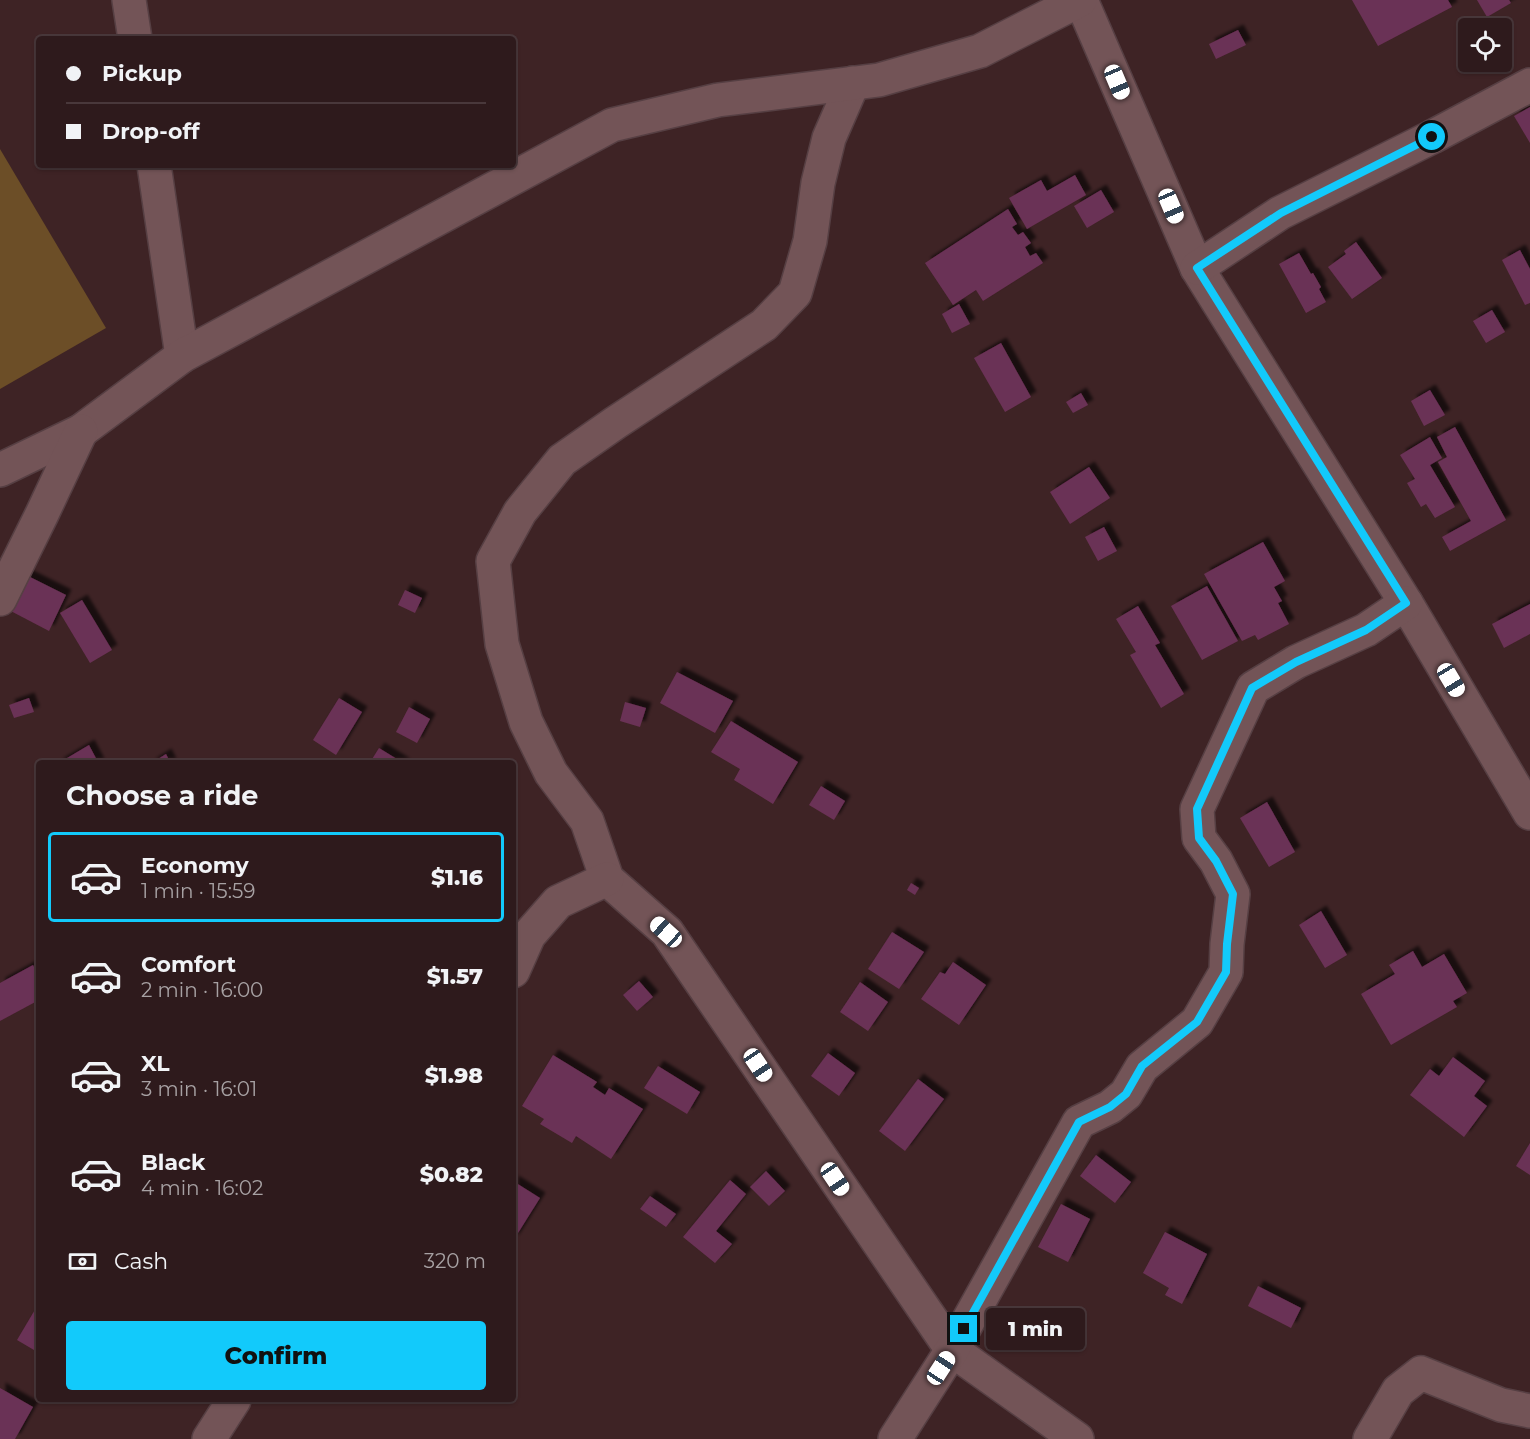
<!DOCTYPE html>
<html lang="en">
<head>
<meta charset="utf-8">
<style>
	body { margin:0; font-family:Montserrat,sans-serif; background:#3a2729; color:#f1f3f6; height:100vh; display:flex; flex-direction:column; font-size:22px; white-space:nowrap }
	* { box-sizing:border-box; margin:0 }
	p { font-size:20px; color:#a7a1a3 }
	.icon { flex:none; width:33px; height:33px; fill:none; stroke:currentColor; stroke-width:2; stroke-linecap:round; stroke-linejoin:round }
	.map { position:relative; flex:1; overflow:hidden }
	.panel { position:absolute; left:36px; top:760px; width:480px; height:642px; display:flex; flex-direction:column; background:#2e1a1c; border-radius:6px; box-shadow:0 2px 4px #0004,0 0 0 2px #49383b }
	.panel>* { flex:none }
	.banner { position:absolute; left:36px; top:36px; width:480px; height:132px; border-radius:6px; box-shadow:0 2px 4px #0004,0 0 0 2px #49383b; display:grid; align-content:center; height:132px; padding:0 30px; background:#2e1a1c }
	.tools { position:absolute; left:1458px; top:18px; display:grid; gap:12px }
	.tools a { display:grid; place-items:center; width:54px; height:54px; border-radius:6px; background:#2e1a1c; box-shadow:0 2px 4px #0004,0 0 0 2px #49383b; font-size:30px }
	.end { position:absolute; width:27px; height:27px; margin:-14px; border:8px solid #12cafb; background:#111; box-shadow:0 0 0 3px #111 }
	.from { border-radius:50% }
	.bubble { position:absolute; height:42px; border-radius:6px; background:#2e1a1c; box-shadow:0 2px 4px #0004,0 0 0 2px #49383b; font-size:20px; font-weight:800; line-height:42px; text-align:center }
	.car { position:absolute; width:18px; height:36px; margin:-18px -9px; border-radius:8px; box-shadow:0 0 4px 2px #0007; background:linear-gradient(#fff 24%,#345 0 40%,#fff 0 76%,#345 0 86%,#fff 0) }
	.banner b { display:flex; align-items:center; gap:21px; height:57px; font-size:22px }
	.banner b+b { border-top:2px solid #49383b }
	.banner i { width:15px; height:15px; background:#f1f3f6 }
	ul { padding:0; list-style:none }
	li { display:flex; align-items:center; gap:18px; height:90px; margin:0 12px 9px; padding:0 18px; border:3px solid transparent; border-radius:6px }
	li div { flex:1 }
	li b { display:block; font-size:22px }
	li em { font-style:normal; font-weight:800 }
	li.selected { border-color:#12cafb }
	li>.icon { width:54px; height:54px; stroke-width:1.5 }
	h2 { padding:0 30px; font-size:27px; line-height:72px }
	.pay { display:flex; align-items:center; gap:15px; height:66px; padding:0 30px; font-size:22px }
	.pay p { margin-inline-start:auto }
	.cta { display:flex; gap:12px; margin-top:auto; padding:12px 30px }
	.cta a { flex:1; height:69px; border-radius:6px; background:#12cafb; color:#111; font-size:24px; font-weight:800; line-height:69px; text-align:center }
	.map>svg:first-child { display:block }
	.green { fill:#6c4e27 }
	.building { fill:#6b3156; filter:url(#shadow) }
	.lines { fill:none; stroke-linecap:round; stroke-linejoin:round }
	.minor-casing { stroke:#563f43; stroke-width:36 }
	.minor { stroke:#735457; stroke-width:33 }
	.route { stroke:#12cafb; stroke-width:8 }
</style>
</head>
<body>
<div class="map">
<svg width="1530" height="1439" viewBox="0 0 1530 1439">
	<defs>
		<filter id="shadow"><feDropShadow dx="5.5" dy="-5.5" stdDeviation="1.5" flood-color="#0009"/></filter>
	</defs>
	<rect width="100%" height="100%" fill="#3e2325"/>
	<path class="green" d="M0,149L106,328L0,389Z"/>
	<g class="building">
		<path d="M1352,0H1448L1452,7L1378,46Z"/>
		<path d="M1477,0H1509L1511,3L1487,17Z"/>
		<path d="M1238,30L1246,45L1216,59L1209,44Z"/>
		<path d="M1530,107V143L1514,116Z"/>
		<path d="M1075,175L1086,195L1027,229L1009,198L1041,180L1047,191Z"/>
		<path d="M1101,190L1114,212L1087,228L1074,206Z"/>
		<path d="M1008,209L1017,224L1012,227L1018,235L1023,232L1031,243L1025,247L1030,256L1036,253L1043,263L983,301L976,290L953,305L925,263Z"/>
		<path d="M1356,242L1382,278L1352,299L1328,267L1346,254L1344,251Z"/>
		<path d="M1520,250L1530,269V303L1525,305L1502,260Z"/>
		<path d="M1299,253L1311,274L1313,273L1321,287L1319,289L1326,302L1306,313L1279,264Z"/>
		<path d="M959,304L970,324L952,333L942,314Z"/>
		<path d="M1492,310L1505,332L1486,343L1473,321Z"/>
		<path d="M1001,343L1031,397L1005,412L974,358Z"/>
		<path d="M1430,390L1445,415L1424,426L1411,401Z"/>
		<path d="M1081,393L1088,405L1073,413L1066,402Z"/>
		<path d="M1455,427L1506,520L1450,551L1442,537L1471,521L1438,462L1447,457L1437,437Z"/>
		<path d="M1430,437L1442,458L1430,465L1455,507L1435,518L1426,504L1421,507L1407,483L1415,479L1400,455Z"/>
		<path d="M1089,467L1110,498L1070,524L1050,492Z"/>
		<path d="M1104,527L1117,551L1098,561L1085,537Z"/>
		<path d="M1263,542L1285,581L1274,587L1282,601L1278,603L1289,624L1258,640L1255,635L1242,641L1204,574Z"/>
		<path d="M22,573L66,595L49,631L5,608Z"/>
		<path d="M1207,586L1238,641L1202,660L1171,606Z"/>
		<path d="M405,590L422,598L415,613L398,605Z"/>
		<path d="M82,600L112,650L90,663L60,613Z"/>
		<path d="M1530,604V634L1504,648L1492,624Z"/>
		<path d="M1138,606L1160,643L1155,645L1184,694L1161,708L1130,655L1136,652L1116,619Z"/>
		<path d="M677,672L733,701L715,733L660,703Z"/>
		<path d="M29,698L34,712L14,718L9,705Z"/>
		<path d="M339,698L362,712L336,755L313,740Z"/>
		<path d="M625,702L646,708L640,727L620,721Z"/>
		<path d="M409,707L430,719L417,743L396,732Z"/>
		<path d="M731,721L798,762L773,804L734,780L740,769L711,752Z"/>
		<path d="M89,745L99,764H57Z"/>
		<path d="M379,748L405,764H369Z"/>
		<path d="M166,754L171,764H150Z"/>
		<path d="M821,786L845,801L834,820L809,805Z"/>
		<path d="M1267,802L1295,852L1269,867L1240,818Z"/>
		<path d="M911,883L919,888L915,895L907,890Z"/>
		<path d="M1321,911L1347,955L1325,968L1299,925Z"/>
		<path d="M892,932L924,952L899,989L868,969Z"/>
		<path d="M1413,951L1422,967L1444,954L1467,993L1453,1001L1457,1007L1391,1045L1361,994L1395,974L1389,965Z"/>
		<path d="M953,962L986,985L959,1025L921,999L940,972L945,974Z"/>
		<path d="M33,965L39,977V1000L0,1021V983Z"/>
		<path d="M639,981L653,997L637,1011L623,995Z"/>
		<path d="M860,982L888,1002L868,1031L840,1012Z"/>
		<path d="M828,1053L855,1073L839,1096L811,1076Z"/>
		<path d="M553,1055L597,1082L593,1087L605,1095L609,1088L643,1109L611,1159L576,1136L572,1143L540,1124L544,1119L522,1106Z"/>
		<path d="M1453,1057L1485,1081L1474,1096L1487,1106L1464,1137L1410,1095L1430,1069L1439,1076Z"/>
		<path d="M658,1066L700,1092L687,1114L644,1088Z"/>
		<path d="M918,1079L944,1099L905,1151L879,1131Z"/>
		<path d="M1530,1143V1175L1516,1166Z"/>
		<path d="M1096,1155L1131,1182L1115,1203L1080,1176Z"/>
		<path d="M766,1171L785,1191L769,1206L750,1187Z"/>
		<path d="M730,1180L746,1194L716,1231L732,1244L715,1263L683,1237Z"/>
		<path d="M513,1181L540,1198L513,1241Z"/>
		<path d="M650,1196L676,1214L666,1227L640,1209Z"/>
		<path d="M1061,1204L1090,1219L1068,1262L1038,1247Z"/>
		<path d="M1165,1232L1207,1254L1182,1304L1165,1295L1169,1288L1143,1273Z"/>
		<path d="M1258,1286L1301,1308L1291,1328L1248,1306Z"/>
		<path d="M39,1303V1342L34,1350L17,1340Z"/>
		<path d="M0,1388L33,1407L15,1439H0Z"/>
	</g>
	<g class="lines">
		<defs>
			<g id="minor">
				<path d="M129,0L135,39"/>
				<path d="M1081,0L1197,268L1406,603L1530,813"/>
				<path d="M853,83L829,138L818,183L810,241L795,293L764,325L615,423L562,460L520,512L493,561L502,644L526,722L551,773L587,821L607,879L667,932L952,1350L1077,1439"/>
				<path d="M154,165L182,356"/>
				<path d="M1197,268L1280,213L1432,137L1530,85"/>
				<path d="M0,470L81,431L182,356L612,125L718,100L879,80L980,51L1080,0"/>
				<path d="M0,599L42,514L81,431"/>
				<path d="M513,971L529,935L558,902L607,879"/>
				<path d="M209,1439L234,1400"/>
				<path d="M895,1439L952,1350L1079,1122L1110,1107L1126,1094L1142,1067L1197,1022L1226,972L1227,944L1233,894L1216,861L1199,838L1197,809L1253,688L1296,662L1366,630L1406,603"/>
				<path d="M1370,1439L1398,1391L1421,1373L1501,1405L1530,1411"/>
			</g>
		</defs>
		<use href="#minor" class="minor-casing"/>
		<use href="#minor" class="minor"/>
	</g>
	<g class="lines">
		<path class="route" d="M964,1329L1079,1122L1110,1107L1126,1094L1142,1066L1197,1022L1226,972L1227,944L1233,894L1216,861L1199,838L1197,809L1252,688L1296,662L1366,630L1406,603L1197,268L1281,213L1432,137"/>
	</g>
</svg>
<div class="tools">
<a><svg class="icon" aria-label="locate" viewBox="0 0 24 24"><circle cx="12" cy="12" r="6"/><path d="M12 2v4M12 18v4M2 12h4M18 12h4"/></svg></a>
</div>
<i class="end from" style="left:1432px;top:137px"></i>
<i class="end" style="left:964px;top:1329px"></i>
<div class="bubble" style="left:986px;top:1308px;width:99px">1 min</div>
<i class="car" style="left:1117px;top:82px;rotate:157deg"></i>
<i class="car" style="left:1171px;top:206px;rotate:157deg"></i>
<i class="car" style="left:1451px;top:680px;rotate:149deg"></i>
<i class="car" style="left:666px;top:932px;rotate:312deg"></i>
<i class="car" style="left:758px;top:1065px;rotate:146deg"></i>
<i class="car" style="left:835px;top:1179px;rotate:146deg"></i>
<i class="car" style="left:941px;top:1368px;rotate:33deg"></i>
<div class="banner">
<b><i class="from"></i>Pickup</b>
<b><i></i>Drop-off</b>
</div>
<section class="panel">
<h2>Choose a ride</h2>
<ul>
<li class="selected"><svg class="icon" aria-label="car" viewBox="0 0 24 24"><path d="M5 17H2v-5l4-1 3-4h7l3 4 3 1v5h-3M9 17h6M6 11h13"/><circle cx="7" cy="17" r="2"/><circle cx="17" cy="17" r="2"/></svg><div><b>Economy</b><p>1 min · 15:59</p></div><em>$1.16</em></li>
<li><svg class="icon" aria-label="car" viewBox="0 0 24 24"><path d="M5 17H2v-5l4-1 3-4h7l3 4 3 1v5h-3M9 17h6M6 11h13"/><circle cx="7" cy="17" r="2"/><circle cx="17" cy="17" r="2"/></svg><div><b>Comfort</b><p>2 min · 16:00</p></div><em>$1.57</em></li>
<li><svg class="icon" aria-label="car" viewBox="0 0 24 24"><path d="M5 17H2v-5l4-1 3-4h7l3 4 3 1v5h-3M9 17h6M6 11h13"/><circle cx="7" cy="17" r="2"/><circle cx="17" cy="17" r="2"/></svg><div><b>XL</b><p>3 min · 16:01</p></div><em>$1.98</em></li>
<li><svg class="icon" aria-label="car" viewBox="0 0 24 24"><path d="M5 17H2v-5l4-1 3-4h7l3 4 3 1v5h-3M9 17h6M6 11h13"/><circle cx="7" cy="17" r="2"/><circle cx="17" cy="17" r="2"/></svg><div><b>Black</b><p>4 min · 16:02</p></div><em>$0.82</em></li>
</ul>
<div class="pay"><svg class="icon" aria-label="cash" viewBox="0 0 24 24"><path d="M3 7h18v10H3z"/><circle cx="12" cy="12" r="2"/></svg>Cash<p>320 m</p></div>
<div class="cta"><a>Confirm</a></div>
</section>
</div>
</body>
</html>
